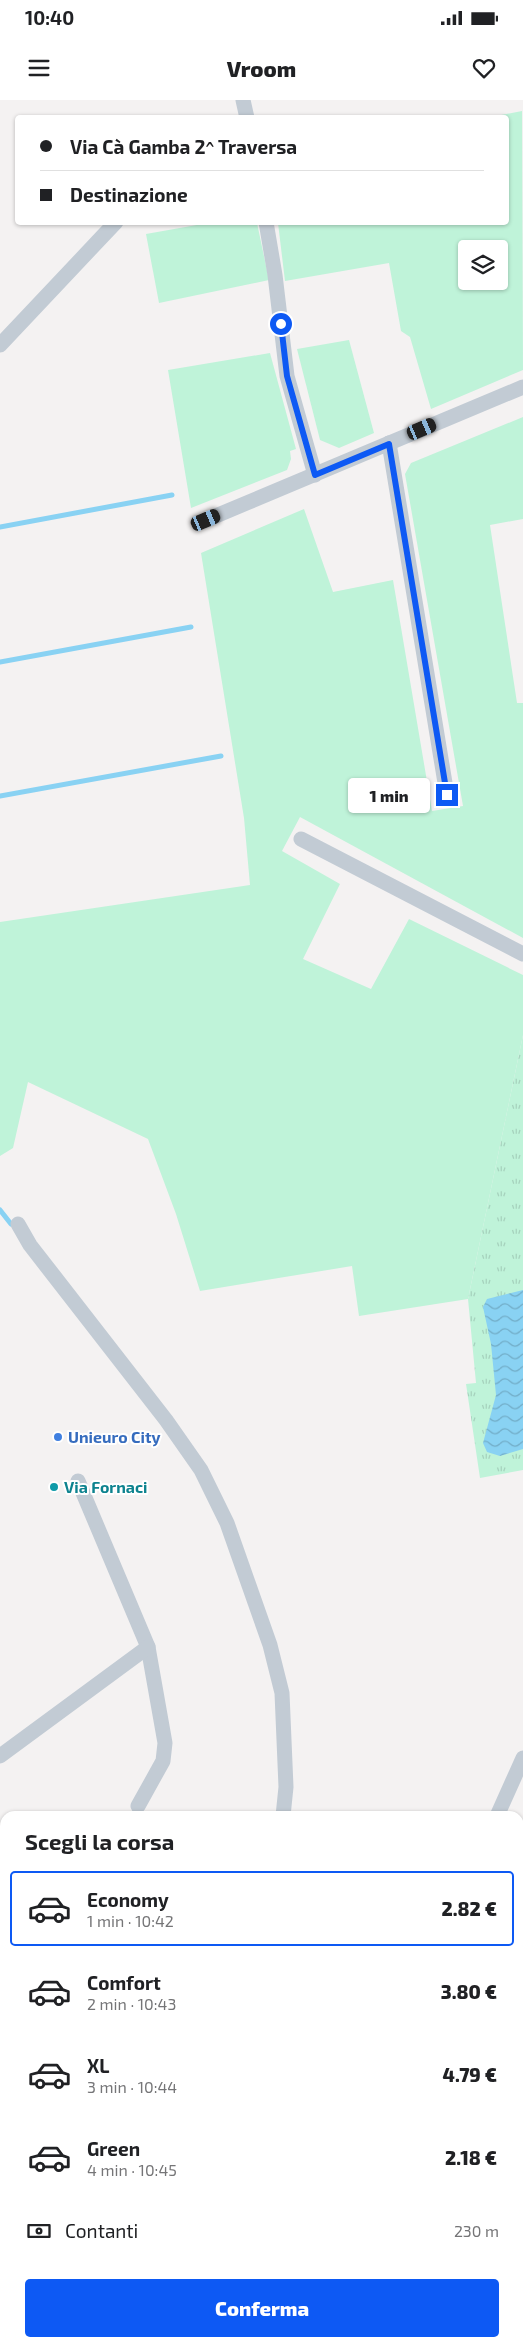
<!DOCTYPE html>
<html lang="it">
<head>
<meta charset="utf-8">
<style>
	body { margin:0; font-family:"Exo 2",sans-serif; background:#f2f2f2; color:#202124; height:100vh; display:flex; flex-direction:column; font-size:19px; white-space:nowrap }
	* { box-sizing:border-box; margin:0 }
	p { font-size:16px; color:#757577 }
	.icon { flex:none; width:28px; height:28px; fill:none; stroke:currentColor; stroke-width:2; stroke-linecap:round; stroke-linejoin:round }
	.map { position:relative; flex:1; overflow:hidden }
	.panel { position:absolute; left:0px; top:1711px; width:524px; height:536px; display:flex; flex-direction:column; background:#fff; border-radius:15px 15px 0 0; box-shadow:0 1px 4px #0004 }
	.panel>* { flex:none }
	.banner { position:absolute; left:15px; top:15px; width:494px; height:110px; border-radius:5px; box-shadow:0 1px 4px #0004; display:grid; align-content:center; height:110px; padding:0 25px; background:#fff }
	.controls { position:absolute; left:458px; top:140px; display:grid; gap:10px }
	.controls a { display:grid; place-items:center; width:50px; height:50px; border-radius:5px; background:#fff; box-shadow:0 1px 4px #0004; font-size:25px }
	.end { position:absolute; width:22px; height:22px; margin:-11px; border:6px solid #0d59f4; background:#fff; box-shadow:0 0 0 2px #fff }
	.from { border-radius:50% }
	.bubble { position:absolute; height:35px; border-radius:5px; background:#fff; box-shadow:0 1px 4px #0004; font-size:16px; font-weight:800; line-height:35px; text-align:center }
	.car { position:absolute; width:15px; height:30px; margin:-15px -8px; border-radius:6px; box-shadow:0 0 4px 1px #0007; background:linear-gradient(#222 24%,#8ab4d8 0 40%,#222 0 76%,#8ab4d8 0 86%,#222 0) }
	.banner b { display:flex; align-items:center; gap:18px; height:48px; font-size:19px }
	.banner b+b { border-top:1px solid #e0e0e0 }
	.banner i { width:12px; height:12px; background:#202124 }
	ul { padding:0; list-style:none }
	li { display:flex; align-items:center; gap:15px; height:75px; margin:0 10px 8px; padding:0 15px; border:2px solid transparent; border-radius:5px }
	li div { flex:1 }
	li b { display:block; font-size:19px }
	li em { font-style:normal; font-weight:800 }
	li.current { border-color:#0d59f4 }
	li>.icon { width:45px; height:45px; stroke-width:1.5 }
	h2 { padding:0 25px; font-size:22px; line-height:60px }
	.pay { display:flex; align-items:center; gap:12px; height:55px; padding:0 25px; font-size:19px }
	.pay p { margin-inline-start:auto }
	.action { display:flex; gap:10px; margin-top:auto; padding:10px 25px }
	.action a { flex:1; height:58px; border-radius:5px; background:#0d59f4; color:#fff; font-size:20px; font-weight:800; line-height:58px; text-align:center }
	.status { display:flex; justify-content:space-between; align-items:center; height:35px; padding:0 25px; background:#fff; direction:ltr }
	.status svg { height:14px; fill:currentColor }
	header { display:flex; justify-content:space-between; align-items:center; height:65px; padding:0 25px; background:#fff; font-size:22px; font-weight:800 }
	.map>svg:first-child { display:block }
	.green { fill:#bff3d9; fill-rule:evenodd }
	.park { fill:url(#park-tufts) }
	.water { fill:url(#water-waves) }
	.lines { fill:none; stroke-linecap:round; stroke-linejoin:round }
	.stream { stroke:#89d2f3; stroke-width:5 }
	.minor { stroke:#c2cbd4; stroke-width:15 }
	.route { stroke:#0d59f4; stroke-width:6 }
	.shop-dot { fill:#3f7fe0; stroke:#fff; stroke-width:2 }
	.culture-dot { fill:#0f9aa8; stroke:#fff; stroke-width:2 }
	.labels { text-anchor:middle; stroke-width:4; stroke-linejoin:round; paint-order:stroke }
	.shop-label { font-size:16px; font-weight:bold; fill:#366cbe; stroke:#fff; text-anchor:start }
	.culture-label { font-size:16px; font-weight:bold; fill:#0d838f; stroke:#fff; text-anchor:start }
</style>
</head>
<body>
<div class="status"><b>10:40</b><svg viewBox="0 0 49 12"><path d="M0 12V9h3v3zM5 12V6h3v6zM10 12V3h3v9zM15 12V0h3v12zM26 1h20v11H26zM47 4h2v5h-2z"/></svg></div>
<header><svg class="icon" aria-label="menu" viewBox="0 0 24 24"><path d="M4 6h16M4 12h16M4 18h16"/></svg>Vroom<svg class="icon" aria-label="heart" viewBox="0 0 24 24"><path d="M12 20l-8-8c-3-5 5-10 8-4 3-6 11-1 8 4z"/></svg></header>
<div class="map">
<svg width="523" height="2247" viewBox="0 0 523 2247">
	<defs>
		<pattern id="park-tufts" width="24" height="20" patternUnits="userSpaceOnUse" patternTransform="scale(1.25)"><rect width="24" height="20" fill="#bff3d9"/><path d="M3 7l-1-3M5 7V3M7 7l1-3M15 17l-1-3M17 17v-4M19 17l1-3" fill="none" stroke="#a6d2bd"/></pattern>
		<pattern id="water-waves" width="16" height="10" patternUnits="userSpaceOnUse" patternTransform="scale(1.25)"><rect width="16" height="10" fill="#89d2f3"/><path d="M0 5q4-4 8 0t8 0" fill="none" stroke="#72adc8"/></pattern>
	</defs>
	<rect width="100%" height="100%" fill="#f4f2f2"/>
	<g class="green">
		<path d="M522,11L523,270L431,309L410,237L401,231L389,163L285,181L278,123L506,122V18L491,17ZM466,149H499V181H466Z"/>
		<path d="M208,123H257L269,180L159,203L146,134Z"/>
		<path d="M349,240L374,333L339,348L320,340L297,249Z"/>
		<path d="M270,253L296,349L290,351L291,359L287,370L191,408L168,270Z"/>
		<path d="M523,317V419L490,425L517,603H523V838L300,717L282,751L340,784L303,859L371,889L409,819L523,875V935L468,1199L359,1216L352,1166L200,1191L176,1114L148,1039L28,982L13,1048L0,1056V822L250,785L244,718L201,453L304,409L333,492L393,480L432,711L463,706L405,374L411,363Z"/>
	</g>
	<g class="park">
		<path d="M523,935V1370L480,1378L466,1284L476,1283L468,1199Z"/>
		<path d="M523,1990V2120H519V1998Z"/>
	</g>
	<path class="water" d="M523,1190V1349L500,1356L487,1352L483,1343L496,1295L491,1244L483,1207L487,1199Z"/>
	<g class="lines">
		<g class="stream">
			<path d="M0,427L172,395"/>
			<path d="M0,562L191,527"/>
			<path d="M0,696L221,656"/>
			<path d="M0,1110L11,1124"/>
		</g>
		<g class="minor">
			<path d="M243,0L247,18"/>
			<path d="M266,122L275,175L287,276L315,375"/>
			<path d="M0,245L116,122"/>
			<path d="M389,343L447,695"/>
			<path d="M206,420L523,287"/>
			<path d="M301,739L523,854"/>
			<path d="M18,1124L30,1145L166,1320L201,1370L227,1423L270,1545L282,1593L286,1687L283,1716"/>
			<path d="M78,1381L148,1547L165,1643L163,1661L138,1706"/>
			<path d="M0,1656L148,1547"/>
			<path d="M497,1716L523,1658"/>
			<path d="M0,1770L5,1773"/>
			<path d="M519,1936H523"/>
			<path d="M519,2209L523,2210"/>
			<path d="M0,2218L5,2222"/>
			<path d="M37,2242L43,2247"/>
			<path d="M86,2247L87,2242"/>
		</g>
	</g>
	<g class="lines">
		<path class="route" d="M281,224L287,276L315,375L389,344L447,695"/>
	</g>
	<circle class="shop-dot" cx="58" cy="1337" r="5"/>
	<circle class="culture-dot" cx="54" cy="1387" r="5"/>
	<g class="labels">
		<g class="shop-label">
			<text x="68" y="1343">Unieuro City</text>
		</g>
		<g class="culture-label">
			<text x="64" y="1393">Via Fornaci</text>
		</g>
	</g>
</svg>
<div class="controls">
<a><svg class="icon" aria-label="layers" viewBox="0 0 24 24"><path d="M12 4l9 5-9 5-9-5zM3 14l9 5 9-5"/></svg></a>
</div>
<i class="end from" style="left:281px;top:224px"></i>
<i class="end" style="left:447px;top:695px"></i>
<div class="bubble" style="left:348px;top:678px;width:82px">1 min</div>
<i class="car" style="left:422px;top:329px;rotate:67deg"></i>
<i class="car" style="left:206px;top:420px;rotate:67deg"></i>
<div class="banner">
<b><i class="from"></i>Via Cà Gamba 2^ Traversa</b>
<b><i></i>Destinazione</b>
</div>
<section class="panel">
<h2>Scegli la corsa</h2>
<ul>
<li class="current"><svg class="icon" aria-label="car" viewBox="0 0 24 24"><path d="M5 17H2v-5l4-1 3-4h7l3 4 3 1v5h-3M9 17h6M6 11h13"/><circle cx="7" cy="17" r="2"/><circle cx="17" cy="17" r="2"/></svg><div><b>Economy</b><p>1 min · 10:42</p></div><em>2.82 €</em></li>
<li><svg class="icon" aria-label="car" viewBox="0 0 24 24"><path d="M5 17H2v-5l4-1 3-4h7l3 4 3 1v5h-3M9 17h6M6 11h13"/><circle cx="7" cy="17" r="2"/><circle cx="17" cy="17" r="2"/></svg><div><b>Comfort</b><p>2 min · 10:43</p></div><em>3.80 €</em></li>
<li><svg class="icon" aria-label="car" viewBox="0 0 24 24"><path d="M5 17H2v-5l4-1 3-4h7l3 4 3 1v5h-3M9 17h6M6 11h13"/><circle cx="7" cy="17" r="2"/><circle cx="17" cy="17" r="2"/></svg><div><b>XL</b><p>3 min · 10:44</p></div><em>4.79 €</em></li>
<li><svg class="icon" aria-label="car" viewBox="0 0 24 24"><path d="M5 17H2v-5l4-1 3-4h7l3 4 3 1v5h-3M9 17h6M6 11h13"/><circle cx="7" cy="17" r="2"/><circle cx="17" cy="17" r="2"/></svg><div><b>Green</b><p>4 min · 10:45</p></div><em>2.18 €</em></li>
</ul>
<div class="pay"><svg class="icon" aria-label="cash" viewBox="0 0 24 24"><path d="M3 7h18v10H3z"/><circle cx="12" cy="12" r="2"/></svg>Contanti<p>230 m</p></div>
<div class="action"><a>Conferma</a></div>
</section>
</div>
</body>
</html>
